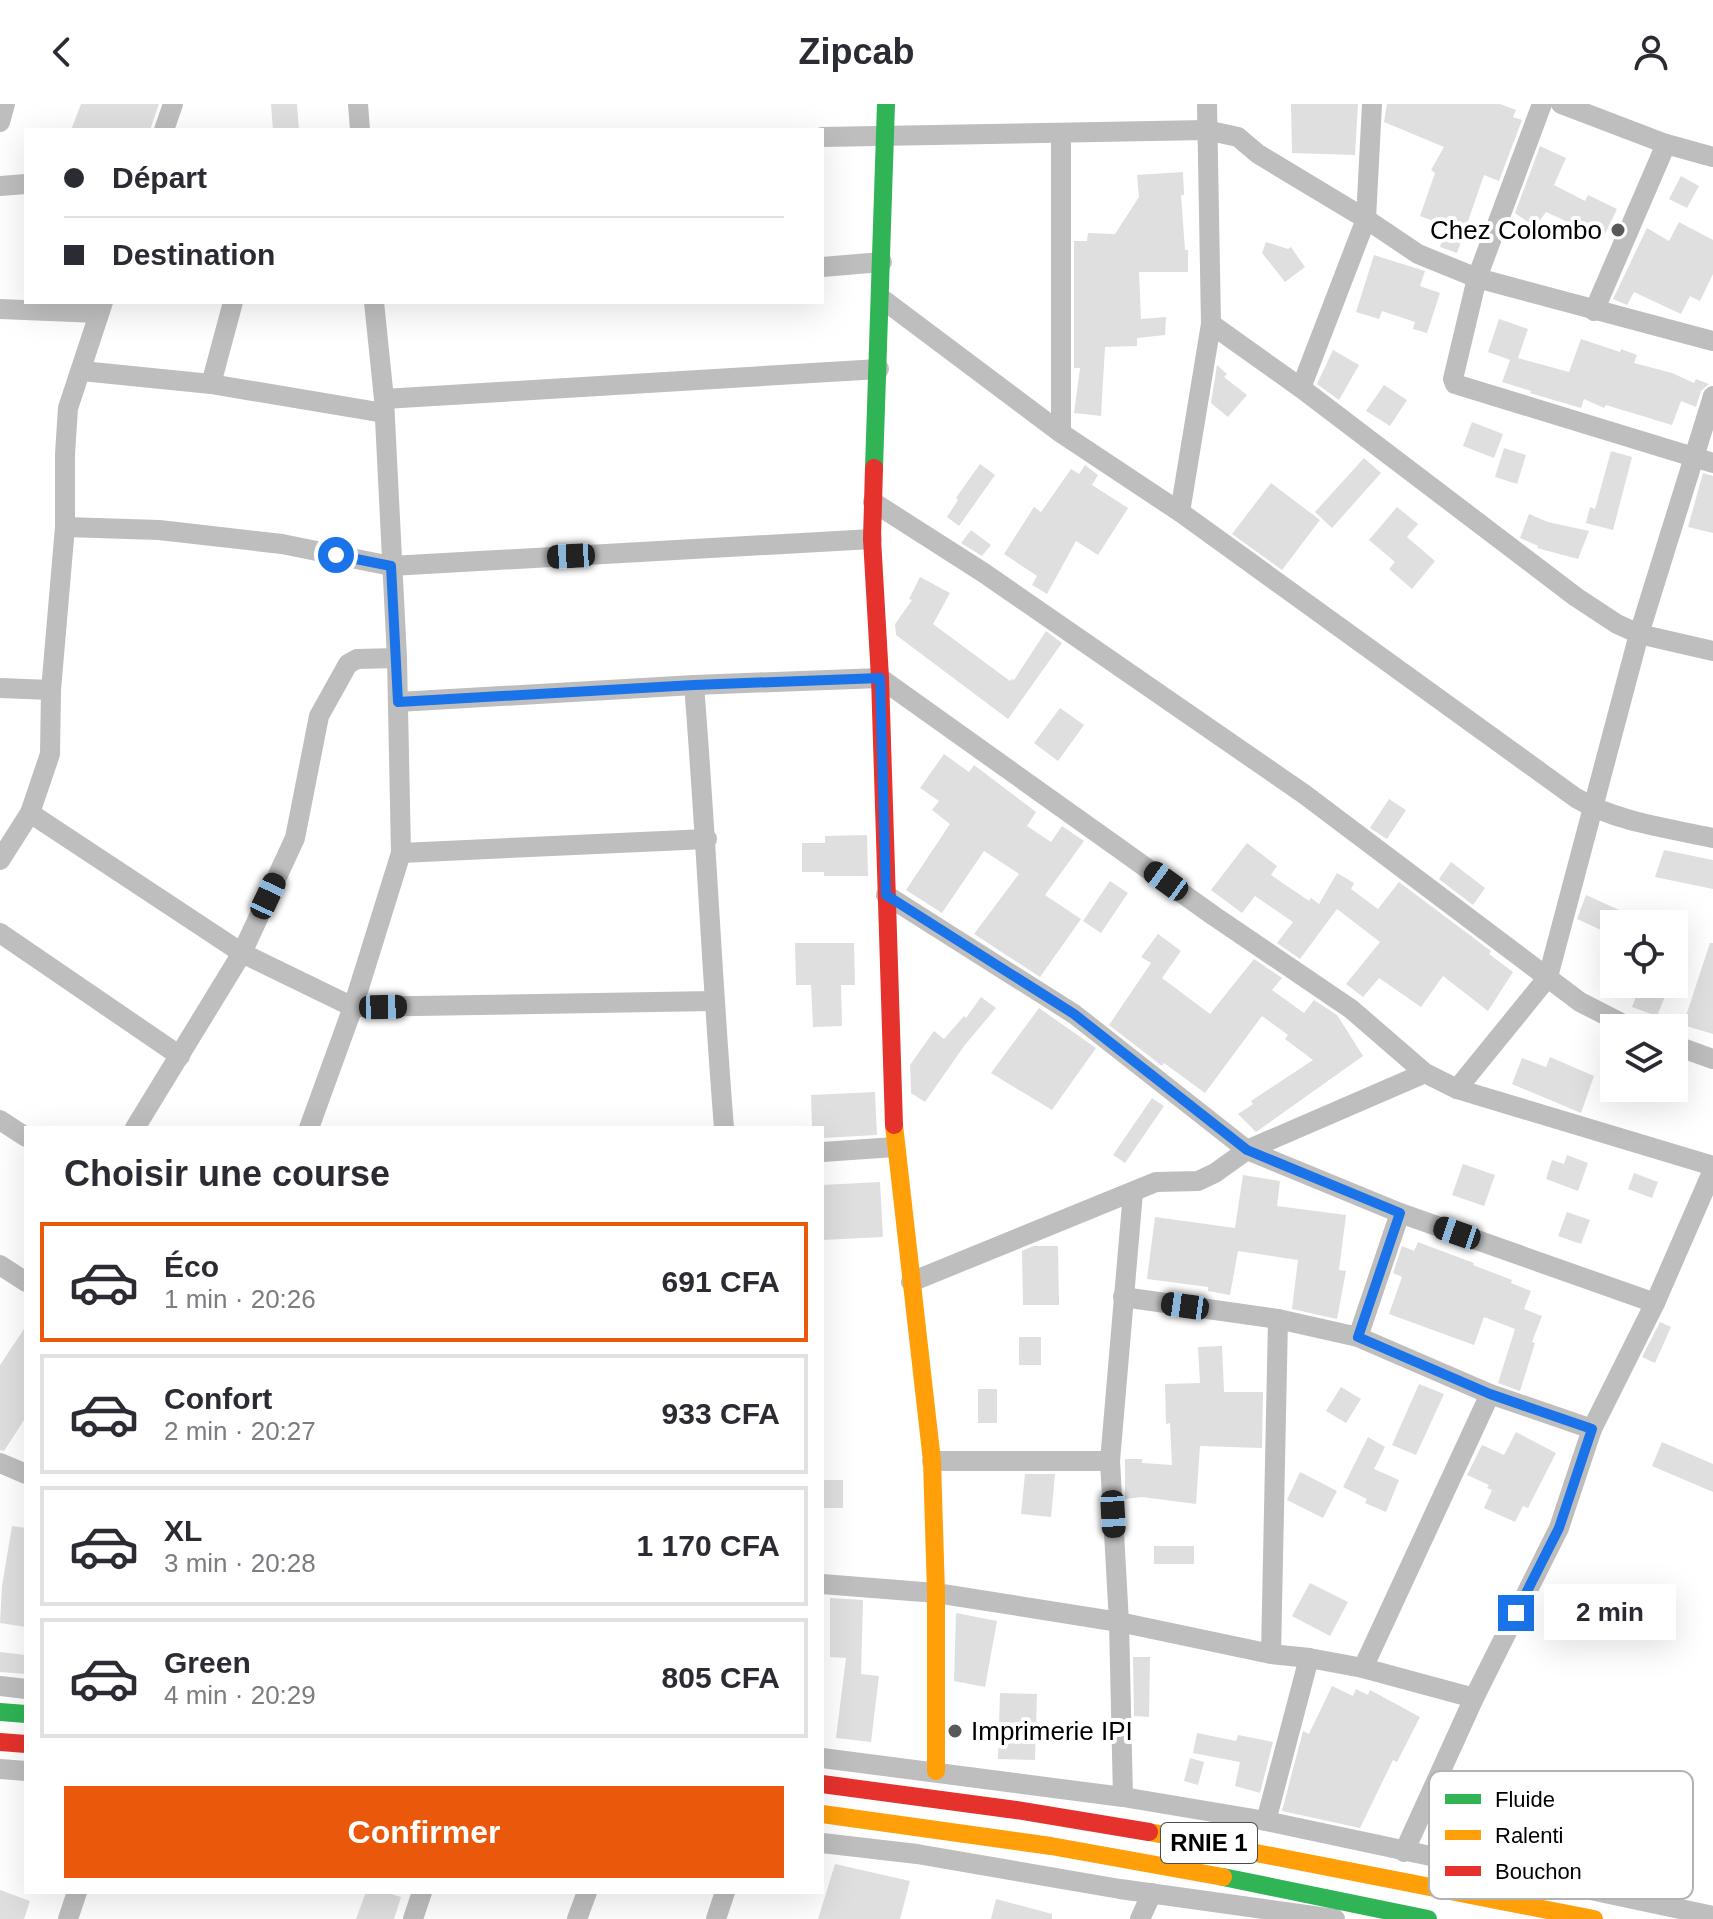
<!DOCTYPE html>
<html lang="fr">
<head>
<meta charset="utf-8">
<style>
	body { margin:0; font-family:Arial,sans-serif; background:#f7f7f7; color:#2b2b33; height:100vh; display:flex; flex-direction:column; font-size:30px; white-space:nowrap }
	* { box-sizing:border-box; margin:0 }
	p { font-size:26px; color:#7c7c81 }
	.icon { flex:none; width:44px; height:44px; fill:none; stroke:currentColor; stroke-width:2; stroke-linecap:round; stroke-linejoin:round }
	.map { position:relative; flex:1; overflow:hidden }
	.panel { position:absolute; left:24px; top:1022px; width:800px; height:768px; display:flex; flex-direction:column; background:#fff; border-radius:0px; box-shadow:0 8px 32px #0002 }
	.panel>* { flex:none }
	.hud { position:absolute; left:24px; top:24px; width:800px; height:176px; border-radius:0px; box-shadow:0 8px 32px #0002; display:grid; align-content:center; height:176px; padding:0 40px; background:#fff }
	.controls { position:absolute; left:1600px; top:806px; display:grid; gap:16px }
	.controls a { display:grid; place-items:center; width:88px; height:88px; border-radius:0px; background:#fff; box-shadow:0 8px 32px #0002; font-size:40px }
	.end { position:absolute; width:36px; height:36px; margin:-18px; border:10px solid #1a73e8; background:#fff; box-shadow:0 0 0 4px #fff }
	.from { border-radius:50% }
	.bubble { position:absolute; height:56px; border-radius:0px; background:#fff; box-shadow:0 8px 32px #0002; font-size:26px; font-weight:600; line-height:56px; text-align:center }
	.car { position:absolute; width:24px; height:48px; margin:-24px -12px; border-radius:10px; box-shadow:0 0 6px 2px #0007; background:linear-gradient(#222 24%,#8ab4d8 0 40%,#222 0 76%,#8ab4d8 0 86%,#222 0) }
	.hud b { display:flex; align-items:center; gap:28px; height:76px; font-size:30px }
	.hud b+b { border-top:2px solid #e1e1e2 }
	.hud i { width:20px; height:20px; background:#2b2b33 }
	ul { padding:0; list-style:none }
	li { display:flex; align-items:center; gap:24px; height:120px; margin:0 16px 12px; padding:0 24px; border:4px solid #e1e1e2; border-radius:0px }
	li div { flex:1 }
	li b { display:block; font-size:30px }
	li em { font-style:normal; font-weight:600 }
	li.selected { border-color:#ea580c }
	li>.icon { width:72px; height:72px; stroke-width:1.5 }
	h2 { padding:0 40px; font-size:36px; line-height:96px }
	.action { display:flex; gap:16px; margin-top:auto; padding:16px 40px }
	.action a { flex:1; height:92px; border-radius:0px; background:#ea580c; color:#fff; font-size:32px; font-weight:600; line-height:92px; text-align:center }
	header { display:flex; justify-content:space-between; align-items:center; height:104px; padding:0 40px; background:#fff; font-size:36px; font-weight:600 }
	.map>svg:first-child { display:block }
	.building { fill:#dfdfdf }
	.lines { fill:none; stroke-linecap:round; stroke-linejoin:round }
	.street { stroke:#bebebe; stroke-width:20 }
	.fast { stroke:#30b455; stroke-width:18 }
	.slow { stroke:#ff9f0a; stroke-width:18 }
	.jam { stroke:#e5322d; stroke-width:18 }
	.route { stroke:#1a73e8; stroke-width:10 }
	.poi-dot { fill:#595959; stroke:#fff; stroke-width:3 }
	.labels { text-anchor:middle; stroke-width:8; stroke-linejoin:round; paint-order:stroke }
	.shield { fill:#fff; stroke:#4c4c4c; stroke-width:2 }
	.shield-label { font-size:24px; font-weight:bold; fill:#000 }
	.poi-label { font-size:26px; fill:#000; stroke:#fff; text-anchor:end }
	.key { fill:#fff; stroke:#b2b2b2; stroke-width:2 }
	.key-label { font-size:22px; fill:#000 }
</style>
</head>
<body>
<header><svg class="icon" aria-label="back" viewBox="0 0 24 24"><path d="M15 5l-7 7 7 7"/></svg>Zipcab<svg class="icon" aria-label="person" viewBox="0 0 24 24"><circle cx="12" cy="8" r="4"/><path d="M4 21q1-7 8-7t8 7"/></svg></header>
<div class="map">
<svg width="1713" height="1815" viewBox="0 0 1713 1815">
	<rect width="100%" height="100%" fill="#fff"/>
	<g class="building">
		<path d="M81,0H159L150,26H71Z"/>
		<path d="M271,0H297L299,26H273Z"/>
		<path d="M1291,0H1358L1355,51L1292,49Z"/>
		<path d="M1387,0H1500L1516,6L1513,13L1522,16L1499,77L1484,71L1457,149L1440,143L1447,122L1420,112L1435,69L1431,66L1444,43L1384,18Z"/>
		<path d="M1540,42L1566,54L1554,81L1585,97L1588,91L1617,105L1603,134L1546,108L1535,123L1515,109Z"/>
		<path d="M1183,68L1184,91H1181L1185,146H1188V168H1139L1141,215L1166,213L1165,231L1137,234V242L1105,243L1101,312L1074,309L1080,264H1074V137H1087L1088,129L1115,130L1139,93L1137,71Z"/>
		<path d="M1681,72L1699,82L1687,104L1669,95Z"/>
		<path d="M1679,118L1713,136V170L1700,197L1690,192L1681,210L1634,188L1627,201L1613,195L1647,124L1669,137Z"/>
		<path d="M1266,138L1288,145L1291,143L1305,163L1285,178L1262,149Z"/>
		<path d="M1374,151L1425,167L1420,182L1440,189L1427,229L1413,225L1415,218L1382,207L1379,215L1356,208Z"/>
		<path d="M1499,215L1528,225L1518,254L1569,268L1581,235L1620,248L1621,245L1637,251L1634,259L1672,269L1694,279L1696,275L1709,280L1701,287L1696,303L1681,297L1672,321L1606,301L1604,304L1584,295L1581,304L1530,289L1531,287L1502,278L1510,256L1488,248Z"/>
		<path d="M1333,246L1359,261L1339,296L1317,280Z"/>
		<path d="M1217,261L1227,270L1224,273L1247,291L1228,313L1211,299Z"/>
		<path d="M1384,281L1407,296L1390,322L1366,307Z"/>
		<path d="M1472,318L1503,330L1494,354L1463,342Z"/>
		<path d="M1504,344L1526,351L1517,380L1495,373Z"/>
		<path d="M1611,347L1632,353L1613,426L1586,419L1590,403L1595,405Z"/>
		<path d="M1364,354L1381,369L1332,424L1315,408Z"/>
		<path d="M980,360L995,371L959,422L947,413L958,396L956,394Z"/>
		<path d="M1085,361L1098,371L1092,381L1128,404L1098,451L1076,437L1047,490L1032,481L1037,472L1004,450L1034,403L1041,408L1071,365L1079,370Z"/>
		<path d="M1703,369L1713,372V429L1688,423Z"/>
		<path d="M1271,379L1320,416L1282,466L1232,430Z"/>
		<path d="M1397,403L1418,420L1407,433L1435,457L1412,485L1389,465L1395,458L1369,436Z"/>
		<path d="M1529,410L1548,418L1589,427L1578,455L1537,444L1538,442L1520,434Z"/>
		<path d="M971,426L991,441L982,452L961,439Z"/>
		<path d="M920,473L950,489L933,520L1010,577L1012,575L1014,576L1046,527L1062,539L1008,615L896,531L895,520L912,496L909,495Z"/>
		<path d="M1060,604L1084,621L1058,657L1034,639Z"/>
		<path d="M944,650L969,668L974,661L1036,708L1027,722L1051,738L1062,722L1084,737L1045,791L1081,815L1040,873L974,830L1019,770L984,747L942,809L906,786L950,720L932,706L939,697L920,684Z"/>
		<path d="M1389,695L1406,706L1387,735L1370,724Z"/>
		<path d="M867,731L868,772H824V768H802V739H825V732Z"/>
		<path d="M1247,739L1277,762L1271,771L1309,797L1311,794L1319,800L1337,769L1354,779L1351,785L1378,805L1399,778L1491,847L1489,850L1513,868L1488,907L1443,872L1421,903L1379,874L1363,893L1346,880L1380,838L1337,805L1300,855L1277,839L1293,818L1255,792L1242,809L1211,786Z"/>
		<path d="M1664,746L1713,756V785L1655,773Z"/>
		<path d="M1451,758L1485,784L1473,801L1439,775Z"/>
		<path d="M1110,777L1128,789L1101,829L1083,817Z"/>
		<path d="M1586,791L1650,820H1614V832L1577,815Z"/>
		<path d="M1158,830L1181,847L1162,874L1210,910L1254,855L1282,874L1272,886L1304,909L1314,896L1337,911L1363,952L1256,1028L1238,1010L1253,1000L1251,997L1313,956L1285,935L1288,931L1262,912L1205,989L1164,959L1162,962L1109,921L1151,859L1141,853Z"/>
		<path d="M795,839H854L855,881H841L842,922L813,923L811,881H796Z"/>
		<path d="M1710,839H1713V930L1683,921Z"/>
		<path d="M1641,880H1670L1657,912L1632,903Z"/>
		<path d="M981,893L996,904L964,942L925,998L911,989L910,961L934,927L944,935L964,912L966,914Z"/>
		<path d="M1039,904L1096,944L1052,1006L991,969Z"/>
		<path d="M1550,953L1594,972L1581,1009L1512,980L1522,954L1546,963Z"/>
		<path d="M875,988L877,1031L822,1034V1024H812L811,991Z"/>
		<path d="M1152,994L1164,1002L1125,1059L1113,1051Z"/>
		<path d="M1567,1051L1588,1059L1578,1087L1546,1075L1552,1056L1564,1060Z"/>
		<path d="M1463,1060L1495,1071L1484,1102L1452,1091Z"/>
		<path d="M1634,1069L1658,1078L1652,1094L1628,1085Z"/>
		<path d="M1243,1071L1280,1077L1277,1102L1346,1111L1339,1166L1346,1167L1337,1215L1292,1205L1298,1156L1238,1147L1230,1191L1208,1187V1183L1147,1175L1155,1113L1235,1124Z"/>
		<path d="M880,1078L883,1133L822,1136V1081Z"/>
		<path d="M1567,1108L1590,1116L1581,1140L1558,1132Z"/>
		<path d="M1418,1138L1474,1159L1473,1161L1512,1176L1511,1179L1531,1187L1524,1205L1542,1212L1532,1238L1535,1239L1520,1287L1498,1279L1515,1225L1484,1213L1474,1241L1389,1210L1402,1173L1393,1169L1402,1142L1414,1147Z"/>
		<path d="M1033,1142H1058L1059,1201H1023L1022,1147Z"/>
		<path d="M1660,1218L1671,1223L1655,1259L1642,1253Z"/>
		<path d="M26,1222V1313L4,1347L0,1346V1261Z"/>
		<rect x="1019" y="1233" width="22" height="28"/>
		<path d="M1222,1242L1224,1288H1263L1262,1344L1200,1342L1196,1400L1142,1393L1125,1395V1355H1142V1359L1172,1361L1170,1319L1166,1320L1165,1280L1200,1279L1198,1243Z"/>
		<path d="M1419,1280L1444,1290L1416,1351L1392,1341Z"/>
		<path d="M1341,1283L1361,1295L1346,1319L1326,1307Z"/>
		<rect x="978" y="1285" width="19" height="34"/>
		<path d="M1516,1328L1556,1349L1528,1404L1523,1402L1515,1418L1484,1404L1492,1386L1487,1384L1489,1381L1467,1371L1482,1341L1504,1351Z"/>
		<path d="M1368,1333L1385,1343L1374,1365L1399,1376L1386,1408L1365,1399L1367,1395L1343,1383Z"/>
		<path d="M1662,1338L1713,1360V1388L1652,1362Z"/>
		<path d="M1300,1368L1337,1387L1323,1414L1287,1396Z"/>
		<path d="M1025,1370H1055L1051,1413L1021,1410Z"/>
		<rect x="822" y="1376" width="21" height="28"/>
		<path d="M12,1422L26,1424V1523L0,1519L2,1482Z"/>
		<rect x="1154" y="1442" width="40" height="18"/>
		<path d="M1310,1479L1348,1498L1330,1532L1292,1512Z"/>
		<path d="M830,1494L863,1496L861,1570L879,1572L871,1638L836,1634L846,1554L830,1553Z"/>
		<path d="M956,1509L997,1517L985,1583L954,1577Z"/>
		<path d="M0,1548L26,1551V1570L0,1568Z"/>
		<path d="M1133,1553H1150L1149,1613L1134,1612Z"/>
		<path d="M1332,1582L1353,1592L1356,1585L1368,1591L1370,1586L1420,1613L1397,1658L1393,1656L1360,1724L1282,1707L1303,1627L1309,1630Z"/>
		<path d="M1000,1589L1037,1590L1035,1656L998,1655Z"/>
		<path d="M1197,1629L1236,1637L1238,1631L1273,1638L1260,1689L1235,1682L1240,1658L1193,1649Z"/>
		<path d="M1190,1654L1204,1658L1198,1681L1184,1677Z"/>
		<path d="M835,1760L910,1777L900,1815H818Z"/>
		<path d="M0,1786L30,1797L24,1815H0Z"/>
		<path d="M366,1788H385L401,1793L394,1815H356Z"/>
		<path d="M996,1795L1052,1810V1815H991Z"/>
	</g>
	<g class="lines">
		<g class="street">
			<path d="M358,0L360,26"/>
			<path d="M1542,0L1477,174L1453,275L1455,280L1713,359"/>
			<path d="M1561,0L1666,40L1713,53"/>
			<path d="M0,18L5,0"/>
			<path d="M164,26L173,0"/>
			<path d="M1061,30V329"/>
			<path d="M822,33L1206,26L1238,33L1258,50L1366,115L1418,150L1477,174L1713,237"/>
			<path d="M0,82L26,80"/>
			<path d="M822,163L882,158"/>
			<path d="M881,194L1061,329L1180,408L1576,694C1617,718 1667,724 1713,734"/>
			<path d="M0,205L98,209"/>
			<path d="M1594,207L1666,40"/>
			<path d="M1211,220L1301,284L1576,493L1617,520L1639,530L1713,547"/>
			<path d="M82,267L211,280L384,309"/>
			<path d="M211,280L233,198"/>
			<path d="M1301,284L1366,115L1372,0"/>
			<path d="M384,295L879,265"/>
			<path d="M873,398L984,469L1304,690L1580,898L1631,924"/>
			<path d="M1180,408L1211,220L1207,0"/>
			<path d="M65,423L159,426L282,440L391,462L872,435"/>
			<path d="M694,581C706,729 712,876 724,1024"/>
			<path d="M0,584L51,586"/>
			<path d="M398,598L694,581L880,574L1214,812L1351,905L1425,969L1457,985L1713,1062"/>
			<path d="M30,709L242,849L353,903L714,897"/>
			<path d="M401,749L707,735"/>
			<path d="M0,756L30,709L50,650L51,586L65,423V350L68,304L103,198"/>
			<path d="M886,791L1074,910L1247,1046L1400,1109L1655,1199"/>
			<path d="M0,829L180,952"/>
			<path d="M1674,941L1713,955"/>
			<path d="M1457,985L1548,873L1639,530L1713,292"/>
			<path d="M0,1016L26,1033"/>
			<path d="M135,1024L242,849L295,734L319,612L348,560L357,555L397,554"/>
			<path d="M309,1024L353,903L401,749L397,554L384,295L374,198"/>
			<path d="M822,1048L895,1043"/>
			<path d="M0,1161L26,1178"/>
			<path d="M911,1178L1156,1078L1198,1077L1215,1069L1247,1046L1425,969"/>
			<path d="M1123,1193L1278,1215L1358,1233L1490,1290L1592,1325"/>
			<path d="M1358,1233L1400,1109"/>
			<path d="M932,1357H1110"/>
			<path d="M0,1359L26,1370"/>
			<path d="M822,1480L936,1489L1119,1518L1271,1550L1309,1554L1363,1564L1474,1594"/>
			<path d="M1271,1550L1278,1215"/>
			<path d="M1363,1564L1490,1290"/>
			<path d="M0,1582L26,1585"/>
			<path d="M822,1654L1123,1693L1266,1717L1713,1812"/>
			<path d="M0,1665L26,1667"/>
			<path d="M1123,1693L1119,1518L1110,1357L1133,1088"/>
			<path d="M1266,1717L1309,1554"/>
			<path d="M822,1739L917,1750L1120,1785L1335,1815"/>
			<path d="M1404,1748L1474,1594L1559,1424L1592,1325L1655,1199L1713,1066"/>
			<path d="M68,1815L77,1788"/>
			<path d="M413,1815L422,1788"/>
			<path d="M577,1815L587,1788"/>
			<path d="M716,1815L725,1788"/>
			<path d="M1140,1815L1152,1789"/>
		</g>
		<g class="fast">
			<path d="M874,364L886,0"/>
			<path d="M0,1608L26,1610"/>
			<path d="M1223,1773L1428,1815"/>
		</g>
		<g class="slow">
			<path d="M894,1021L932,1357L936,1489V1667"/>
			<path d="M822,1710L1051,1742L1223,1773"/>
			<path d="M1149,1728L1594,1815"/>
		</g>
		<g class="jam">
			<path d="M874,364L872,435L880,574L894,1021"/>
			<path d="M0,1638L26,1640"/>
			<path d="M822,1680L1016,1706L1149,1728"/>
		</g>
	</g>
	<g class="lines">
		<path class="route" d="M336,451L391,462L398,598L694,581L880,574L886,791L1074,910L1247,1046L1400,1109L1358,1233L1490,1290L1592,1325L1559,1424L1516,1509"/>
	</g>
	<g class="poi-dot">
		<circle cx="1618" cy="126" r="8"/>
		<circle cx="955" cy="1627" r="8"/>
	</g>
	<g class="labels">
		<rect class="shield" x="1161" y="1719" width="96" height="40" rx="6"/>
		<g class="shield-label">
			<text x="1209" y="1747">RNIE 1</text>
		</g>
		<g class="poi-label">
			<text x="1602" y="135">Chez Colombo</text>
			<text x="971" y="1636" text-anchor="start">Imprimerie IPI</text>
		</g>
	</g>
	<rect x="1429" y="1667" width="264" height="128" rx="12" class="key"/>
	<rect x="1445" y="1690" width="36" height="10" fill="#30b455"/>
	<rect x="1445" y="1726" width="36" height="10" fill="#ff9f0a"/>
	<rect x="1445" y="1762" width="36" height="10" fill="#e5322d"/>
	<g class="key-label">
		<text x="1495" y="1703">Fluide</text>
		<text x="1495" y="1739">Ralenti</text>
		<text x="1495" y="1775">Bouchon</text>
	</g>
</svg>
<div class="controls">
<a><svg class="icon" aria-label="locate" viewBox="0 0 24 24"><circle cx="12" cy="12" r="6"/><path d="M12 2v4M12 18v4M2 12h4M18 12h4"/></svg></a>
<a><svg class="icon" aria-label="layers" viewBox="0 0 24 24"><path d="M12 4l9 5-9 5-9-5zM3 14l9 5 9-5"/></svg></a>
</div>
<i class="end from" style="left:336px;top:451px"></i>
<i class="end" style="left:1516px;top:1509px"></i>
<div class="bubble" style="left:1544px;top:1480px;width:132px">2 min</div>
<i class="car" style="left:571px;top:452px;rotate:267deg"></i>
<i class="car" style="left:1166px;top:777px;rotate:306deg"></i>
<i class="car" style="left:268px;top:792px;rotate:25deg"></i>
<i class="car" style="left:383px;top:903px;rotate:89deg"></i>
<i class="car" style="left:1457px;top:1129px;rotate:289deg"></i>
<i class="car" style="left:1185px;top:1202px;rotate:278deg"></i>
<i class="car" style="left:1113px;top:1410px;rotate:177deg"></i>
<div class="hud">
<b><i class="from"></i>Départ</b>
<b><i></i>Destination</b>
</div>
<section class="panel">
<h2>Choisir une course</h2>
<ul>
<li class="selected"><svg class="icon" aria-label="car" viewBox="0 0 24 24"><path d="M5 17H2v-5l4-1 3-4h7l3 4 3 1v5h-3M9 17h6M6 11h13"/><circle cx="7" cy="17" r="2"/><circle cx="17" cy="17" r="2"/></svg><div><b>Éco</b><p>1 min · 20:26</p></div><em>691 CFA</em></li>
<li><svg class="icon" aria-label="car" viewBox="0 0 24 24"><path d="M5 17H2v-5l4-1 3-4h7l3 4 3 1v5h-3M9 17h6M6 11h13"/><circle cx="7" cy="17" r="2"/><circle cx="17" cy="17" r="2"/></svg><div><b>Confort</b><p>2 min · 20:27</p></div><em>933 CFA</em></li>
<li><svg class="icon" aria-label="car" viewBox="0 0 24 24"><path d="M5 17H2v-5l4-1 3-4h7l3 4 3 1v5h-3M9 17h6M6 11h13"/><circle cx="7" cy="17" r="2"/><circle cx="17" cy="17" r="2"/></svg><div><b>XL</b><p>3 min · 20:28</p></div><em>1 170 CFA</em></li>
<li><svg class="icon" aria-label="car" viewBox="0 0 24 24"><path d="M5 17H2v-5l4-1 3-4h7l3 4 3 1v5h-3M9 17h6M6 11h13"/><circle cx="7" cy="17" r="2"/><circle cx="17" cy="17" r="2"/></svg><div><b>Green</b><p>4 min · 20:29</p></div><em>805 CFA</em></li>
</ul>
<div class="action"><a>Confirmer</a></div>
</section>
</div>
</body>
</html>
